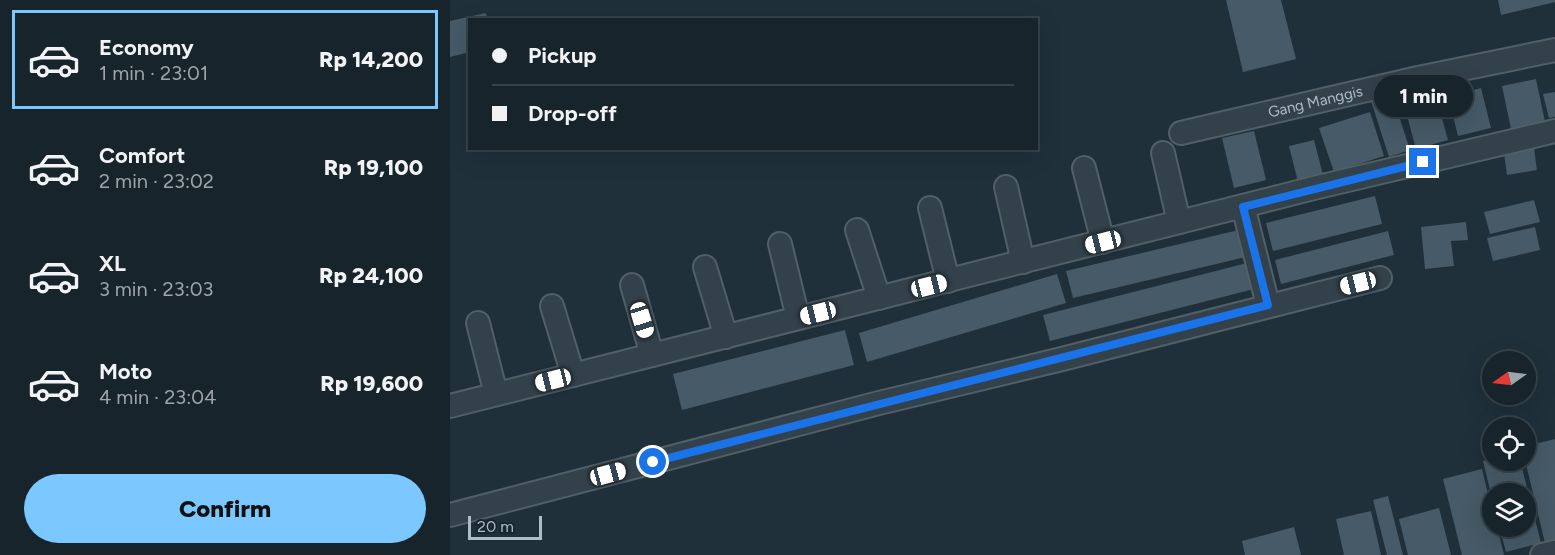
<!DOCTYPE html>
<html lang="en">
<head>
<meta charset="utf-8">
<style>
	body { margin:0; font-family:Figtree,sans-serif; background:#202c34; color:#f1f3f6; height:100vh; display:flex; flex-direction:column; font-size:22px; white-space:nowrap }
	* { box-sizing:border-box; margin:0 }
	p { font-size:20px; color:#9ea4a9 }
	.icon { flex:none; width:33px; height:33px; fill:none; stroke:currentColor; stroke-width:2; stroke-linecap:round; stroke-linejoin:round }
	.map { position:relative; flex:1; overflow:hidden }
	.drawer { display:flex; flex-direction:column; background:#17242c; width:450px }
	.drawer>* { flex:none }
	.hud { position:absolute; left:18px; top:18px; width:570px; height:132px; border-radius:0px; box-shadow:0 6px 24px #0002,0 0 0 2px #364148; display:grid; align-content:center; height:132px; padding:0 24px; background:#17242c }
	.needle { width:39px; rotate:256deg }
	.fabs { position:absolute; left:1032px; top:351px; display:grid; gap:12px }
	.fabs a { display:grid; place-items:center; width:54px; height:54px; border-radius:50%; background:#17242c; box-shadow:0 6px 24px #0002,0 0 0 2px #364148; font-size:30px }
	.scale { position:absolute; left:18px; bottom:15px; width:74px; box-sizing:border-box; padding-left:6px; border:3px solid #adbcc7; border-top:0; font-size:16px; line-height:21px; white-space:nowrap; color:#adbcc7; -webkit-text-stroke:4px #18262f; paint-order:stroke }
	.end { position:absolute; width:27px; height:27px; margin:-14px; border:8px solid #1a73e8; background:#fff; box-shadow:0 0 0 3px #fff }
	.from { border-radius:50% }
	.bubble { position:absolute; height:42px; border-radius:21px; background:#17242c; box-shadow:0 6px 24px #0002,0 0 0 2px #364148; font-size:20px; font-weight:800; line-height:42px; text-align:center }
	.car { position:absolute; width:18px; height:36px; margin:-18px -9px; border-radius:8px; box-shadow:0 0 4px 2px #0007; background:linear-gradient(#fff 24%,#345 0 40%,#fff 0 76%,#345 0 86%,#fff 0) }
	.hud b { display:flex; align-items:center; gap:21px; height:57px; font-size:22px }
	.hud b+b { border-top:2px solid #364148 }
	.hud i { width:15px; height:15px; background:#f1f3f6 }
	ul { padding:10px 0 0; list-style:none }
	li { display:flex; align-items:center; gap:18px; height:99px; margin:0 12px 9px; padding:0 12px; border:3px solid transparent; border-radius:0px }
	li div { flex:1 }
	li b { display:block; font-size:22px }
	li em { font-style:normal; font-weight:800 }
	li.on { border-color:#7ac8ff }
	li>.icon { width:54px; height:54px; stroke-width:1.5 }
	.button { display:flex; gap:12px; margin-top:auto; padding:12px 24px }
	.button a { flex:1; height:69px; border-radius:36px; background:#7ac8ff; color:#111; font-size:24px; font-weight:800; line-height:69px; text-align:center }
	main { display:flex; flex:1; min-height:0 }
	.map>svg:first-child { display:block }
	.building { fill:#465a67 }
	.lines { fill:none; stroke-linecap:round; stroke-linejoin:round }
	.minor-casing { stroke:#505f68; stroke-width:26 }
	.minor { stroke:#33414a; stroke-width:22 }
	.route { stroke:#1a73e8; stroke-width:8 }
	.labels { text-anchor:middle; stroke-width:4.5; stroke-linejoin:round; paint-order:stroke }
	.street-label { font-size:15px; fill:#adbcc7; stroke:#18262f }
</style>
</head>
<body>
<main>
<section class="drawer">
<ul>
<li class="on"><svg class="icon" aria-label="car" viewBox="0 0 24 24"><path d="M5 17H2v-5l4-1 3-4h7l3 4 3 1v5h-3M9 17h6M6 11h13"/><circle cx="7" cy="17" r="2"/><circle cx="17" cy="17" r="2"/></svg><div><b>Economy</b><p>1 min · 23:01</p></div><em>Rp 14,200</em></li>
<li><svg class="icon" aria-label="car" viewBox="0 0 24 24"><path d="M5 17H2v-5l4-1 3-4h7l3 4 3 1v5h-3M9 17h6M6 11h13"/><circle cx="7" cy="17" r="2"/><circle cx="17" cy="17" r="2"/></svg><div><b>Comfort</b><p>2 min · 23:02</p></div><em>Rp 19,100</em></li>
<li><svg class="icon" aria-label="car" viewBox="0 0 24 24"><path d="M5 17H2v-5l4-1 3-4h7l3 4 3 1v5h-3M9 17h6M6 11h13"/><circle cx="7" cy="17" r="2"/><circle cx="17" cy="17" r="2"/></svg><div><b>XL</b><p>3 min · 23:03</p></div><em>Rp 24,100</em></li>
<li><svg class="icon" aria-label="car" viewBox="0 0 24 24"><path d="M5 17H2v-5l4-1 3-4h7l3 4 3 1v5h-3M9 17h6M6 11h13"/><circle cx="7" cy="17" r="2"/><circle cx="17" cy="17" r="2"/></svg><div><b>Moto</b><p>4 min · 23:04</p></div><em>Rp 19,600</em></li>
</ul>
<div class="button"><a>Confirm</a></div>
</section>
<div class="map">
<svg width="1105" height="555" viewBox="0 0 1105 555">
	<rect width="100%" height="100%" fill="#1f303a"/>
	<g class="building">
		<path d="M776,0H831L846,59L793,72Z"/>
		<path d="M1048,0H1105V2L1051,15Z"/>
		<path d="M36,13L37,20H20V52L0,57V21Z"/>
		<path d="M1086,79L1095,122L1061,129L1052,86Z"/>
		<path d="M1031,88L1041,128L1008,136L998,96Z"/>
		<path d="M1105,92V117L1099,118L1093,94Z"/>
		<path d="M985,93L998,140L966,149L953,101Z"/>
		<path d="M942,94L960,150L939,157L921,101Z"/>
		<path d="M920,112L934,156L884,172L869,128Z"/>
		<path d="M804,131L816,180L784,188L772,138Z"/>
		<path d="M864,140L873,175L848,182L839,146Z"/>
		<path d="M1084,148L1087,170L1057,175L1054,153Z"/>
		<path d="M925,196L932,224L823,251L816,223Z"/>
		<path d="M1084,200L1090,222L1040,234L1034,212Z"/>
		<path d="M1016,222L1018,240L1001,241L1004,266L975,269L971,227Z"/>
		<path d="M1085,227L1090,250L1043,261L1037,238Z"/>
		<path d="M793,229L800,256L623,298L616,271Z"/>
		<path d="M938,231L944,255L831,284L825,260Z"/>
		<path d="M801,262L808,288L600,341L593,315Z"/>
		<path d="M607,274L616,303L417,362L409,333Z"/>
		<path d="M395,330L404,365L232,410L223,374Z"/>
		<path d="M1105,439V540L1095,543L1075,460L1076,446Z"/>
		<path d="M1042,458V460H1070L1091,543L1056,552L1049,526H1076V494H1041L1033,461Z"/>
		<path d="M1032,469L1042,510V526H1047L1054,555H1012L993,479Z"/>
		<path d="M938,496L953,555H937L923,500Z"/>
		<path d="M989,508L1001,555H958L949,519Z"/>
		<path d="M921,511L931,555H894L886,519Z"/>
		<path d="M844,527L851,555H795L792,541Z"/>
	</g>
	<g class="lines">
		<defs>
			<g id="minor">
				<path id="s1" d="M731,133L968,78L1105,50"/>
				<path d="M713,153L729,222"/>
				<path d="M634,168L653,242"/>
				<path d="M556,187L573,262"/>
				<path d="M793,206L818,305"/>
				<path d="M480,208L498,281"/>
				<path d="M407,230L429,298"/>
				<path d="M330,244L348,318"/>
				<path d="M255,267L276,337"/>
				<path d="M182,285L202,355"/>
				<path d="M102,306L123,375"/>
				<path d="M28,323L46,394"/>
				<path d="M0,406L864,188L1105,131"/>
				<path d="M0,515L429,403L612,359L930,278"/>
				<path d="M1092,555L1105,552"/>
			</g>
		</defs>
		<use href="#minor" class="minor-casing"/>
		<use href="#minor" class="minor"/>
	</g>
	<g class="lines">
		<path class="route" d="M203,462L818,305L793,207L973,162"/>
	</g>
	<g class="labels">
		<g class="street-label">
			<text dy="5" stroke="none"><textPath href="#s1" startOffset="138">Gang Manggis</textPath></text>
		</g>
	</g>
</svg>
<div class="fabs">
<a><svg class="needle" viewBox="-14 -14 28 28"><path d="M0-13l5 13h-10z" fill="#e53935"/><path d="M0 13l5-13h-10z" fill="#9ea4a9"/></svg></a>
<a><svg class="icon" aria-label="locate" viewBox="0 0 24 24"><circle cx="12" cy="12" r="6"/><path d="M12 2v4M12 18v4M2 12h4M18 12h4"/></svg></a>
<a><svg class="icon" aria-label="layers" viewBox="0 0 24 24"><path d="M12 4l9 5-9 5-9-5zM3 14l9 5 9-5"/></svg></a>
</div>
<div class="scale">20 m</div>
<i class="end from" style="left:203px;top:462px"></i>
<i class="end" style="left:973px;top:162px"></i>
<div class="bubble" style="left:924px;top:75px;width:99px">1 min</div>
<i class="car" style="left:653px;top:242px;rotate:256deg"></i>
<i class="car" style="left:908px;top:283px;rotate:256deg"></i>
<i class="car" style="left:479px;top:286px;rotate:76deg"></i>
<i class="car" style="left:368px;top:313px;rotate:256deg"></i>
<i class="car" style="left:192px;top:320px;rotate:163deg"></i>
<i class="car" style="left:103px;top:380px;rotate:256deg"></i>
<i class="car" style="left:158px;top:474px;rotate:75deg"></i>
<div class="hud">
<b><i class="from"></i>Pickup</b>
<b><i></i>Drop-off</b>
</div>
</div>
</main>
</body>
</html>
